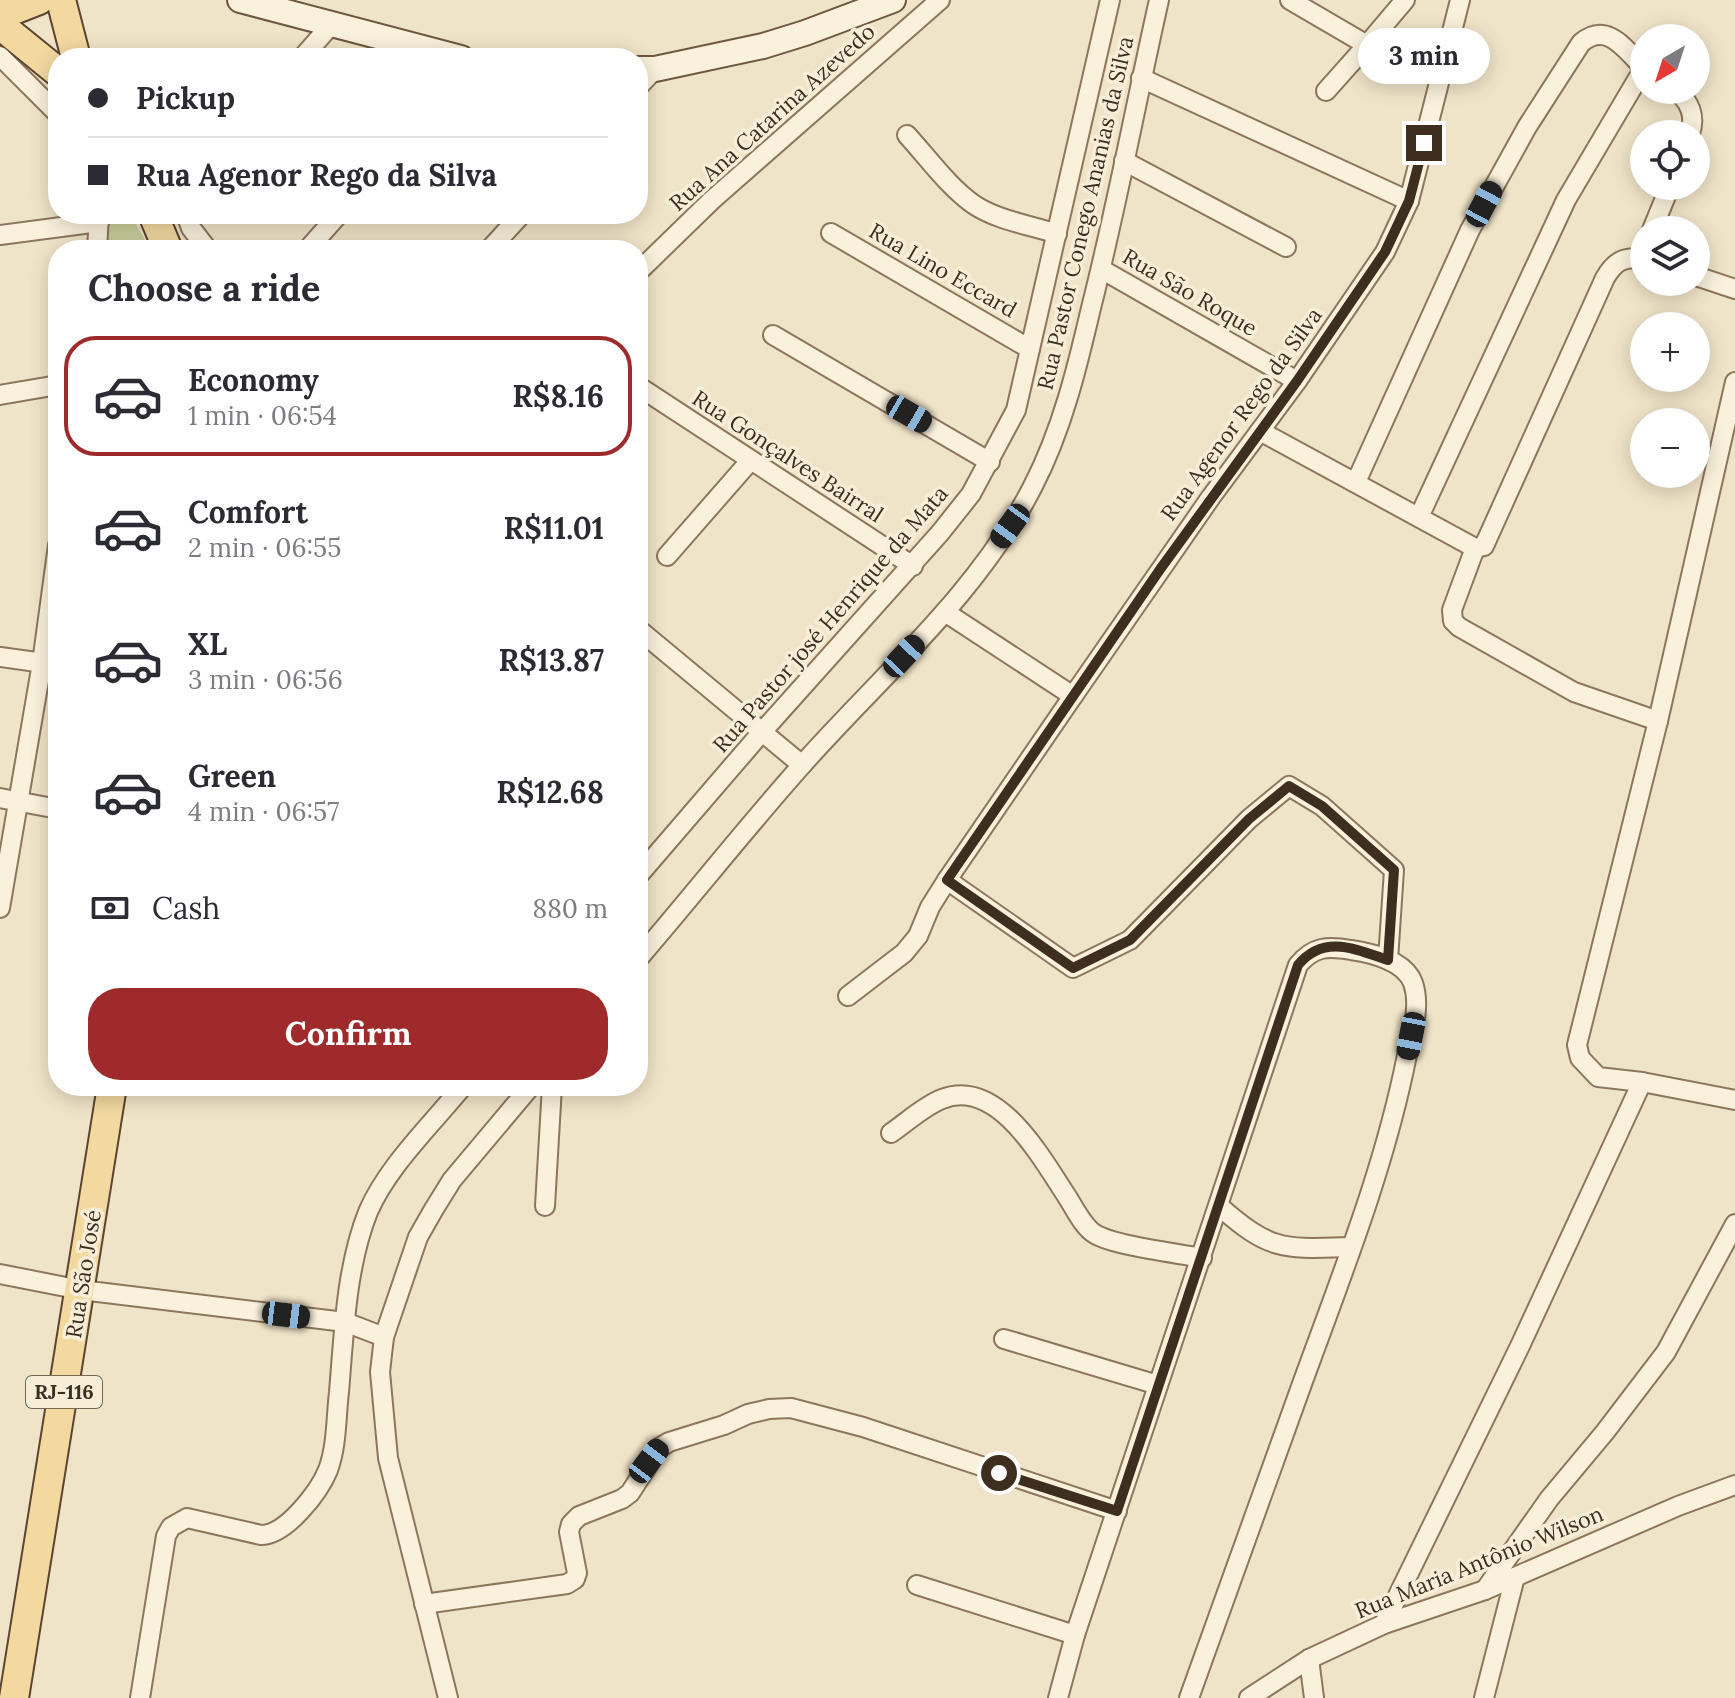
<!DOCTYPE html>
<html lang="en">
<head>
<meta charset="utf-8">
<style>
	body { margin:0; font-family:Lora,serif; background:#f7f7f7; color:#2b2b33; height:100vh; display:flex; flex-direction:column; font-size:30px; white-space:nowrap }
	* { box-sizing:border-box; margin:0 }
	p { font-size:26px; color:#7c7c81 }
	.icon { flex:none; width:44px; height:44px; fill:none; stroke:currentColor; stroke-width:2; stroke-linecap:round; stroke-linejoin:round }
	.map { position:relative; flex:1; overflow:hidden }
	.sheet { position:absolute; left:48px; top:240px; width:600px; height:856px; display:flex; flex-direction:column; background:#fff; border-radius:32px; box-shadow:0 4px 20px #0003 }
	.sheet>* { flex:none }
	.guide { position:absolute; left:48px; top:48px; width:600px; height:176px; border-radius:32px; box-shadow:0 4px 20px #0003; display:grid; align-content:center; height:176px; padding:0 40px; background:#fff }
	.needle { width:52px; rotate:219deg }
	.tools { position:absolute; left:1630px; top:24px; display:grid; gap:16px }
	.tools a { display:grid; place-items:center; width:80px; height:80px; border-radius:50%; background:#fff; box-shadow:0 4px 20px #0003; font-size:40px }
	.end { position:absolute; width:36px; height:36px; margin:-18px; border:10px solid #3d2e20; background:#fff; box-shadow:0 0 0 4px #fff }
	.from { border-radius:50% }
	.bubble { position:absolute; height:56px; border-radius:28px; background:#fff; box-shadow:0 4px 20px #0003; font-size:26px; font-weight:700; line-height:56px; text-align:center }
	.car { position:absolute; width:24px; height:48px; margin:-24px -12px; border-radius:10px; box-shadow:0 0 6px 2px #0007; background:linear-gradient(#222 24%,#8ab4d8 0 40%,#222 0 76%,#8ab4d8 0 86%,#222 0) }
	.guide b { display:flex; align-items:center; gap:28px; height:76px; font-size:30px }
	.guide b+b { border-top:2px solid #e1e1e2 }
	.guide i { width:20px; height:20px; background:#2b2b33 }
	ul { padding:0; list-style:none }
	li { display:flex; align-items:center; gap:24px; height:120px; margin:0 16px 12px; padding:0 24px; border:4px solid transparent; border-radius:32px }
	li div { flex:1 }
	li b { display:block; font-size:30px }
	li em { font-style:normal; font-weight:700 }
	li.selected { border-color:#9e2a2b }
	li>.icon { width:72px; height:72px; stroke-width:1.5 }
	h2 { padding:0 40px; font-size:36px; line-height:96px }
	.pay { display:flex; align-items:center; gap:20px; height:88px; padding:0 40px; font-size:30px }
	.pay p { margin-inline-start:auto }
	.primary-button { display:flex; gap:16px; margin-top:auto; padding:16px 40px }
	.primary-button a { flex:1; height:92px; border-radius:32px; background:#9e2a2b; color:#fff; font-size:32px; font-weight:700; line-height:92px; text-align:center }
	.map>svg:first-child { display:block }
	.green { fill:#c9cf9b }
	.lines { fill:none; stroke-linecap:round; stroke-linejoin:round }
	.street-casing { stroke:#8d765c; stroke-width:22 }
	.secondary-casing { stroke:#6f573f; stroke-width:28 }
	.primary-casing { stroke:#5b4430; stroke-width:32 }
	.street { stroke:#faf1dc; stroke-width:18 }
	.secondary { stroke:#faf1dc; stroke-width:24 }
	.primary { stroke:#f3d9a0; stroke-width:28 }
	.route { stroke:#3d2e20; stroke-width:10 }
	.labels { text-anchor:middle; stroke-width:7; stroke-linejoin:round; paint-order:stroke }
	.shield { fill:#f7eed8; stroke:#756857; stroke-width:2 }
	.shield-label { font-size:20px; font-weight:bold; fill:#3d2e20 }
	.street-label { font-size:22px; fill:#3d2e20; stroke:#f7eed8 }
</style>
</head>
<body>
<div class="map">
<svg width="1735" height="1698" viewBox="0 0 1735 1698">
	<rect width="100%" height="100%" fill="#f0e4c8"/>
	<path class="green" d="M120,214H130L151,250H103L107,219Z"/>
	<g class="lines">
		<defs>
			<g id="street">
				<path d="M1290,0L1367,45L1405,0"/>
				<path d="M0,56L58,114"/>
				<path d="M302,58L330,26"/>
				<path d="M1141,78L1409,201"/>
				<path d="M638,87L655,69"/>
				<path d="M1675,90C1690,101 1696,116 1690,134"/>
				<path d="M1326,91L1367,45"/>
				<path d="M907,135C928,158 948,186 973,204C996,220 1030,225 1057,234"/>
				<path d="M1124,161L1286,247"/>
				<path d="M186,214L191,228L208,250"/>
				<path d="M1652,230L1670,186"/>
				<path d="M831,233L1030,349"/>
				<path d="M0,235L99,222"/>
				<path d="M97,250L99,214"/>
				<path d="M307,250L339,214"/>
				<path d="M489,250L522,214"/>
				<path d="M1101,269L1297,381"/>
				<path d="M638,272L712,200L940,0"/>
				<path d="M1696,276L1735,289"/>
				<path d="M773,335L990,462"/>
				<path d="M1735,382L1658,721L1577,1045L1580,1058L1598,1077L1642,1082L1735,1100"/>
				<path d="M638,386L913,566"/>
				<path d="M0,395L58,385"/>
				<path d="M1260,431L1475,548L1484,546L1605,278C1615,261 1624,256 1644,259"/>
				<path d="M1356,482L1470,230L1527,127L1581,43C1607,21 1625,49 1643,67"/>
				<path d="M1419,517L1566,200L1644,68"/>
				<path d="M1475,548L1452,610L1453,621L1459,627L1574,692L1658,721"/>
				<path d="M667,556L750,461"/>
				<path d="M945,612L1073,696L1211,497L1297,381L1385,252L1409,201L1460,0"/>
				<path d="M638,629L802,765"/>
				<path d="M0,657L58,665"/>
				<path d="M0,798L58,809"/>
				<path d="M638,876L761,733L940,533L971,494L1016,410L1110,0"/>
				<path d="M947,880L1073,968L1130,940L1249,819L1289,786L1322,806L1394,870L1388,960"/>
				<path d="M0,908L42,663L58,545"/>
				<path d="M638,959C693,895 746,828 802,765C882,675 978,594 1033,486C1062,430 1077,368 1091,308C1117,206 1136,102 1159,0"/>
				<path d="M848,996L904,953L918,936L930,907L947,880L1073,696"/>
				<path d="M891,1133C907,1122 924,1106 942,1099C997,1077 1041,1157 1066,1195C1074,1207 1083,1227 1095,1234C1115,1246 1177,1253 1202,1258"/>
				<path d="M545,1206L552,1086"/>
				<path d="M1219,1206C1271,1252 1284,1249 1351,1247"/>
				<path d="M0,1274L81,1290L345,1322L384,1337"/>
				<path d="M1004,1339L1158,1385"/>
				<path d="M917,1585L1075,1635"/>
				<path d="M1485,1590L1549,1499L1605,1432L1666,1352L1735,1224"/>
				<path d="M424,1604L567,1584L575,1579L577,1573L569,1532L571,1524L579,1516L622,1499L630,1493L659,1448L669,1442L724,1425L748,1414L769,1409L791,1408L863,1427L1117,1511"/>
				<path d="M1384,1624L1520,1346L1642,1082"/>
				<path d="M1309,1659L1314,1698"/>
				<path d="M140,1698L166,1536L171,1527L187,1518L261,1535C286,1535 319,1492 328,1470C337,1446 336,1417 339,1392C344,1333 346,1267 368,1212C387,1167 432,1124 463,1086"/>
				<path d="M448,1698L388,1458L380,1372L384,1337L418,1237L434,1209L452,1180L531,1086"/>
				<path d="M1058,1698L1075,1635L1298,965C1314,946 1328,946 1351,950C1372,953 1405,961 1413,983C1421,1006 1412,1033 1407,1055C1384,1172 1338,1284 1298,1395C1261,1496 1225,1597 1189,1698"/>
				<path d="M1249,1698L1309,1659L1384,1624L1485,1590L1678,1506L1735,1485"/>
				<path d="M1484,1698L1515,1577"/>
			</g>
			<g id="secondary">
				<path d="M240,0L461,58"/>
				<path d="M638,69H655L763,46L805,33L893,0"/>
			</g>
			<g id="primary">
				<path d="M61,0L76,58"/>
				<path d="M0,7L16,9L39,0"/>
				<path d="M0,25L58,72"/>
				<path d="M153,214L168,250"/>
				<path d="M14,1698L112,1086"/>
			</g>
		</defs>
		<use href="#street" class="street-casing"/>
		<use href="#secondary" class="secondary-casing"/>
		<use href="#primary" class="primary-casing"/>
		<use href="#street" class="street"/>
		<use href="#secondary" class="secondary"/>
		<use href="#primary" class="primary"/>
	</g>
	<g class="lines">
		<path class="route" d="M999,1473L1117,1511L1298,965C1324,934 1355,949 1388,960L1394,870L1322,806L1289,786L1249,819L1130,940L1073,968L947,880L1161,568L1297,381L1385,252L1409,201L1424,143"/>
	</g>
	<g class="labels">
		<rect class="shield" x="26" y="1376" width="76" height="32" rx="6"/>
		<g class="shield-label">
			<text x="64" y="1399">RJ-116</text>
		</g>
		<g class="street-label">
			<text transform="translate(772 117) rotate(-42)" y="8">Rua Ana Catarina Azevedo</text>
			<text transform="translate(1085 213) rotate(-77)" y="8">Rua Pastor Conego Ananias da Silva</text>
			<text transform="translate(943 270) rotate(30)" y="8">Rua Lino Eccard</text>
			<text transform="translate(1190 292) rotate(30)" y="8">Rua São Roque</text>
			<text transform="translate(1241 414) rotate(-54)" y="8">Rua Agenor Rego da Silva</text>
			<text transform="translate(788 456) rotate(33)" y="8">Rua Gonçalves Bairral</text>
			<text transform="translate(830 619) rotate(-49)" y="8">Rua Pastor josé Henrique da Mata</text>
			<text transform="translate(83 1274) rotate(-81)" y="8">Rua São José</text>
			<text transform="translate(1479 1562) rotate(-22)" y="8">Rua Maria Antônio Wilson</text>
		</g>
	</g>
</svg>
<div class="tools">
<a><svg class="needle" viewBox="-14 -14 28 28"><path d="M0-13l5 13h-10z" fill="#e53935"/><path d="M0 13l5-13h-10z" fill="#7c7c81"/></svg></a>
<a><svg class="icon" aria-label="locate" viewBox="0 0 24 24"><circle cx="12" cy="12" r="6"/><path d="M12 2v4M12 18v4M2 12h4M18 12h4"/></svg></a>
<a><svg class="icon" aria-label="layers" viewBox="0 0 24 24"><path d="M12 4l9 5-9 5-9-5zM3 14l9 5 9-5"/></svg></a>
<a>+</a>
<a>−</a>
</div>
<i class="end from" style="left:999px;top:1473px"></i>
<i class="end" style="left:1424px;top:143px"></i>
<div class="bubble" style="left:1358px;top:28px;width:132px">3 min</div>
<i class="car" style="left:1484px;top:204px;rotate:28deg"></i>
<i class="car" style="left:909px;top:414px;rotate:120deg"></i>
<i class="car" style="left:1010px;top:526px;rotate:216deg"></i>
<i class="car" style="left:904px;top:656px;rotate:43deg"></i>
<i class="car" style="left:1411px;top:1036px;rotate:191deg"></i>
<i class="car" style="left:286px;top:1315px;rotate:97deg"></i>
<i class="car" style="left:649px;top:1461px;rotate:37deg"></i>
<div class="guide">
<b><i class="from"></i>Pickup</b>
<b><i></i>Rua Agenor Rego da Silva</b>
</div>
<section class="sheet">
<h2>Choose a ride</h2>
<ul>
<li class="selected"><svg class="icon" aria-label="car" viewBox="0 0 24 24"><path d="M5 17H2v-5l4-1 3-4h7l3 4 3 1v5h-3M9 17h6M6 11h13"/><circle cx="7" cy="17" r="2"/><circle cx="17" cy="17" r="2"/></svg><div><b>Economy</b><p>1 min · 06:54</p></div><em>R$8.16</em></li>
<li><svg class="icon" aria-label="car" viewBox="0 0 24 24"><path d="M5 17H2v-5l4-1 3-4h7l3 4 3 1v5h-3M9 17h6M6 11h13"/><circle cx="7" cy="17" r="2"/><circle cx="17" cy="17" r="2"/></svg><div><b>Comfort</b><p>2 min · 06:55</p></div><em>R$11.01</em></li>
<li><svg class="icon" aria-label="car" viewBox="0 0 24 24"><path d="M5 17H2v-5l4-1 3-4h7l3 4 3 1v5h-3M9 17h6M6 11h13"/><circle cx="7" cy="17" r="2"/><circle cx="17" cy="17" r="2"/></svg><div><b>XL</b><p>3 min · 06:56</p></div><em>R$13.87</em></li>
<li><svg class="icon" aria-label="car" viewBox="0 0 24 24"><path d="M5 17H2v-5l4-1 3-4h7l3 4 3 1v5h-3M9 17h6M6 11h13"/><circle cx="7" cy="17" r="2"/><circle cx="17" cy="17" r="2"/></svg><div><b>Green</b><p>4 min · 06:57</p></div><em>R$12.68</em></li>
</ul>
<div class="pay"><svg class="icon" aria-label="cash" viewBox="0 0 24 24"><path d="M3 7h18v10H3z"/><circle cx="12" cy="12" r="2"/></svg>Cash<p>880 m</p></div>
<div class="primary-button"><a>Confirm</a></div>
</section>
</div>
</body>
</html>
